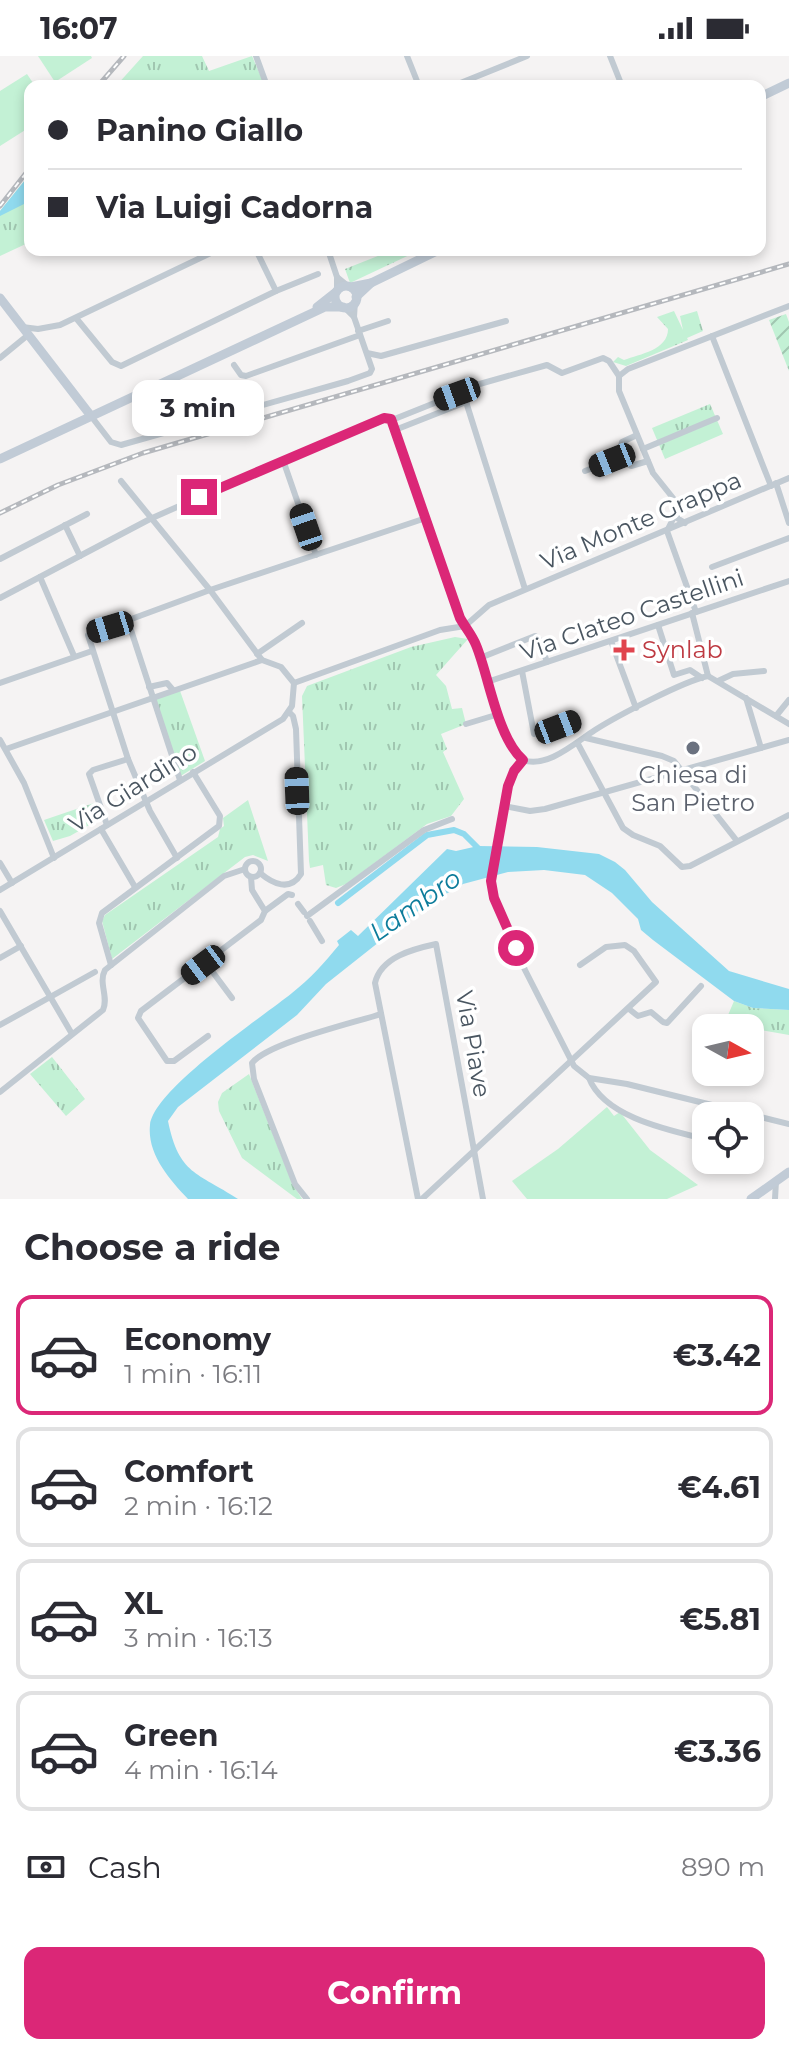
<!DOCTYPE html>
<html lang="en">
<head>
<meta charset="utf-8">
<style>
	body { margin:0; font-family:Montserrat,sans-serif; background:#f7f7f7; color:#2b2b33; height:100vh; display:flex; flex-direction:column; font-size:30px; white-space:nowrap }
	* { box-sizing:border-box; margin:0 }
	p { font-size:26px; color:#7c7c81 }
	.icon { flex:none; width:44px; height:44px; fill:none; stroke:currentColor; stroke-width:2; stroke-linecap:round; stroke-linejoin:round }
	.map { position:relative; height:1143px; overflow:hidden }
	.side { display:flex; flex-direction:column; background:#fff; flex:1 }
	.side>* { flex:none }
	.hud { position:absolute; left:24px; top:24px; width:742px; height:176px; border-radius:16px; box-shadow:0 4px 12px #0003; display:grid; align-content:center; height:176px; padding:0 24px; background:#fff }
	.needle { width:52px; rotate:98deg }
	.tools { position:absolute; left:692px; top:958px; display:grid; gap:16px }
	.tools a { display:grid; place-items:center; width:72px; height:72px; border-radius:16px; background:#fff; box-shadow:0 4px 12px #0003; font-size:40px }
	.end { position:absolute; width:36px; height:36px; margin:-18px; border:10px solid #db2777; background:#fff; box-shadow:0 0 0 4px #fff }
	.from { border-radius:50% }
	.bubble { position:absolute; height:56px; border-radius:16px; background:#fff; box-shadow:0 4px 12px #0003; font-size:26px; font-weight:700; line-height:56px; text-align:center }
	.car { position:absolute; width:24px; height:48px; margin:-24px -12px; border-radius:10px; box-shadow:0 0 6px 2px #0007; background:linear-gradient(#222 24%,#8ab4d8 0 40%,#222 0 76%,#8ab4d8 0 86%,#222 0) }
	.hud b { display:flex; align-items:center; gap:28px; height:76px; font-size:30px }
	.hud b+b { border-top:2px solid #e1e1e2 }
	.hud i { width:20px; height:20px; background:#2b2b33 }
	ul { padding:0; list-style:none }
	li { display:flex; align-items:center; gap:24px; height:120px; margin:0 16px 12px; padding:0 8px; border:4px solid #e1e1e2; border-radius:16px }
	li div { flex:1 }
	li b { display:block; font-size:30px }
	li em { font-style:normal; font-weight:700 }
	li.active { border-color:#db2777 }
	li>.icon { width:72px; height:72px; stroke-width:1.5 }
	h2 { padding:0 24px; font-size:36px; line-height:96px }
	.pay { display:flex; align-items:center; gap:20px; height:88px; padding:0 24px; font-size:30px }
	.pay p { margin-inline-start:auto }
	.cta { display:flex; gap:16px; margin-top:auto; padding:16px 24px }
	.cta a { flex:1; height:92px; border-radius:16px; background:#db2777; color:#fff; font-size:32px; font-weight:700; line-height:92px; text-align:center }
	.status { display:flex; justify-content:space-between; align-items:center; height:56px; padding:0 40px; background:#fff; direction:ltr }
	.status svg { height:22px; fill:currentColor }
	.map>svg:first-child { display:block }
	.grass { fill:url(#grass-tufts) }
	.garden { fill:url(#garden-furrows) }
	.pitch { fill:#c3f1d5 }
	.water { fill:#90daee }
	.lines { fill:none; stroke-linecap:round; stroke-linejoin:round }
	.canal { stroke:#90daee; stroke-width:6 }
	.street { stroke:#c1cad2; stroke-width:6 }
	.secondary { stroke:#c1cbd6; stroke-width:9 }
	.rail-casing { stroke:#b5b8bd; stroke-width:5 }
	.rail { stroke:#fff; stroke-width:2; stroke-dasharray:6; stroke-linecap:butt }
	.route { stroke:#db2777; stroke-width:10 }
	.health-dot { fill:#e0444e; stroke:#fff; stroke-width:3 }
	.worship-dot { fill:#6b7280; stroke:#fff; stroke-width:3 }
	.labels { text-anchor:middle; stroke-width:7; stroke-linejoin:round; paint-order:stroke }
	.street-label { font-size:24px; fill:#4a5661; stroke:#fff }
	.health-label { font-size:24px; fill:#be3a42; stroke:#fff; text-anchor:start }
	.worship-label { font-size:24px; fill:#5b616d; stroke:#fff }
	.water-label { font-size:26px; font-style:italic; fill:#0c7c9b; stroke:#fff }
</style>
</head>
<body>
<div class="status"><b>16:07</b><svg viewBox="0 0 49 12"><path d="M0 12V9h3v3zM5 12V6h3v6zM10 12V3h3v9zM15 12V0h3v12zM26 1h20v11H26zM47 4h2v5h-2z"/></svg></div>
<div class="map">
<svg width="789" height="1143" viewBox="0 0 789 1143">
	<defs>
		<pattern id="grass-tufts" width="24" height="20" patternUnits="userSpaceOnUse" patternTransform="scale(2)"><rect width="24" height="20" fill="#c3f1d5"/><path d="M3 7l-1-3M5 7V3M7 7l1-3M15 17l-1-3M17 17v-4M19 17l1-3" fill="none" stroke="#a0c6b0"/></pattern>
		<pattern id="garden-furrows" width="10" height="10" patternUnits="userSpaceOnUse" patternTransform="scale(2)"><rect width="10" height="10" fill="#c3f1d5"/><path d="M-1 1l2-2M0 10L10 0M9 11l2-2" fill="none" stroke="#a0c6b0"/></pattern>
	</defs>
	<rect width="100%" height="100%" fill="#f5f3f3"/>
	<g class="grass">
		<path d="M143,0H202L209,15L252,0L265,30H116Z"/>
		<path d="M30,118V186L0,200V155Z"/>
		<path d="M393,194H420L350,227L345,213Z"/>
		<path d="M674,255L683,274L680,260L697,255L703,275L687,282L688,284L626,310L613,306L618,301L624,304C640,298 668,294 668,273L657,261Z"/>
		<path d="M710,348L723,378L665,403L652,372Z"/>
		<path d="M455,581L468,583L436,619L446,630L452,653L462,652L466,668L441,678L447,693L443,696L464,743L451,760L427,768L346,828L336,832L326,829L323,809L310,812L309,805L302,640L307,630L411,591Z"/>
		<path d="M179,632L205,705L179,721L152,640Z"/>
		<path d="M248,744L268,805L253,799L245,801L112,903L102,865L105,859L218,781L220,773L224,770L223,762Z"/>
		<path d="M94,747L100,763L70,780L53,785L44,764Z"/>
		<path d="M734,945L753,952L789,954V979L750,972L723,971Z"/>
		<path d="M52,1001L85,1043L66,1060L30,1018Z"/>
		<path d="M249,1018L292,1127L302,1143H297L242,1102L219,1055L218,1046L222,1037Z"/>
	</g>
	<path class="garden" d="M786,258L789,266V315L769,264Z"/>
	<g class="pitch">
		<path d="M38,0H91L92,2L55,26Z"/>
		<path d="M27,18L35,30H30V71L0,90V35Z"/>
		<path d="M607,1051L614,1060L620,1056L650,1094L698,1129L667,1143H527L512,1125L558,1093Z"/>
	</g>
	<g class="water">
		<path d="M30,118V145L0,160V155Z"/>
		<path d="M478,790L537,791L599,798L615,806L625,814L652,846L729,915L789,933V954L753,952L734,945L653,884L641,874L638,863L612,837L585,819L544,814L508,816L463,828L422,852L326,928L297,959L178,1051L168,1065C179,1119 197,1116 238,1143H188C169,1123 147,1098 150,1069C154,1033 261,962 292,937C310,923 325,906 339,889L337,885L351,874L358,880L447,793L456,795Z"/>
	</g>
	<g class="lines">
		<path class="canal" d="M338,847L427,779L454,774L464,778L480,794"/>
		<g class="street">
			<path d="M256,0L267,30"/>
			<path d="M407,0L419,30"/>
			<path d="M610,0L622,30"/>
			<path d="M453,30L527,0"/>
			<path d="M256,194L276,235"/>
			<path d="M328,194L337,221"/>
			<path d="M337,235V221L348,230"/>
			<path d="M344,251L354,261L355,245"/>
			<path d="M76,262L112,306L121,310L276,235L318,218"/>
			<path d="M22,271L38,273L60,269L217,194"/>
			<path d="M358,275L388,265"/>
			<path d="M712,280L771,430"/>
			<path d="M367,297L381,300L506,265"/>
			<path d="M0,302L28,279"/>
			<path d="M234,309L241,319L246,320L360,279"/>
			<path d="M91,360L111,386L121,389L348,325L370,317L372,313L354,261"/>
			<path d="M392,364L457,338H461L465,343"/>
			<path d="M395,374L466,346"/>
			<path d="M643,393L717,362"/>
			<path d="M618,402L622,386L637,379"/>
			<path d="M618,402L631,410L648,405"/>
			<path d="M283,404L316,499"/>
			<path d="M585,415L618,402"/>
			<path d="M121,425L210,534L262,604L281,611L294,627"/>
			<path d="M776,427L789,467"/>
			<path d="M676,457L667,475L696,556"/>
			<path d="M685,467L677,462V447L653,417L619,335V320L628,313L789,250"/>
			<path d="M65,469L80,500"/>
			<path d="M0,503L87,458"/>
			<path d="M712,511L789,482"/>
			<path d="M40,521L74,600"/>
			<path d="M525,533L467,349L465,335L469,331L547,309L562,317L603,302L609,305L619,320"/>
			<path d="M0,542L150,463L283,404L389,362L460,562C465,571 472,579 476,589C489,620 497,681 523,704"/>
			<path d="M692,557L708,620"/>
			<path d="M128,565L180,724"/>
			<path d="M658,569L674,619L690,614L702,622"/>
			<path d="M611,585L636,652"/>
			<path d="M257,598L302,567"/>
			<path d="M480,602L535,580L539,583L547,606"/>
			<path d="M522,615L534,678L577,663"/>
			<path d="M708,620L789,668"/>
			<path d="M718,625L733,618L764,615"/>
			<path d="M487,626L789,525"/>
			<path d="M0,627L92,595"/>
			<path d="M294,627L440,574L465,570L489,549L789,422"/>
			<path d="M149,631L167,627L173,634"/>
			<path d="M746,642L761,692"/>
			<path d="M776,660L789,644"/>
			<path d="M466,668L499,658"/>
			<path d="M586,682L662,700L674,705L737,785"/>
			<path d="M0,684L24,727L54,802"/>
			<path d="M578,688L623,772L633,779L660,790L682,811L690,810L789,759"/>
			<path d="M6,693L262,604"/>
			<path d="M523,704L514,715L508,730L491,825L492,835L525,914L574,1010L589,1022L627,1028L789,1068"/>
			<path d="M523,704C547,713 576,686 595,674C617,660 684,625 708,620"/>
			<path d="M504,750L530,755L545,753L789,684"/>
			<path d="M107,769L89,718L93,714L128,703"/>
			<path d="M101,773L135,831"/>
			<path d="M177,802L150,755L128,703L88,579L210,534L426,462"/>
			<circle cx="253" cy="813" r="8"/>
			<path d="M0,807L12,827"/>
			<path d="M260,817C273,828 290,836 301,818L296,673L293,660L289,656"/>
			<path d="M0,834L283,663L292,650L294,627"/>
			<path d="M298,848L304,856"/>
			<path d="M0,855L72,978"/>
			<path d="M265,855L288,838L292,839"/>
			<path d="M307,860L424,774L452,763"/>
			<path d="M310,865L322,885"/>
			<path d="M0,902L21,890"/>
			<path d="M206,907L232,942"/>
			<path d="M111,909L99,867L102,857L219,770L220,760L193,716"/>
			<path d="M629,953L638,960L651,956L663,966L667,967L701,930"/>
			<path d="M0,969L95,916"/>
			<path d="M208,980L174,1005H167L138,962L141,955L261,864L265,855L252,834L251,821"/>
			<path d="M589,1022C604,1061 668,1074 705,1083"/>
			<path d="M0,1036L103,954C109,941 98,927 105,914L224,820L245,813"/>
			<path d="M307,1143L295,1128L254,1023L252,1007C268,987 353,967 381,958"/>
			<path d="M418,1143L375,927C381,901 413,893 436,888L483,1143"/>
			<path d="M422,1143L656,926L634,895L625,889L606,891L580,909"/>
			<path d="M775,1143L776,1125"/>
		</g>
		<g class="secondary">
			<path d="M760,41L789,27"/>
			<path d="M371,227L439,194"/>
			<circle cx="346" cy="241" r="11"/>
			<path d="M351,231L371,227L356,241"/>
			<path d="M0,242L91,360"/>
			<path d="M317,251L336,236"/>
			<path d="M0,403L325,251H343"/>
			<path d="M751,1143L789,1116"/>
		</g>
		<defs>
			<g id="rail">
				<path d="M98,30L124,0"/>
				<path d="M0,150L30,112"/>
				<path d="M0,457L58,429L143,397L789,208"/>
			</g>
		</defs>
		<use href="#rail" class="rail-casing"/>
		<use href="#rail" class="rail"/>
	</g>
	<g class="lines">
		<path class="route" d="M199,441L384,362L391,363L460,562C465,571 472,579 476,589C489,620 497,681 523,704L514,715L508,730L491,825L494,842L516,892"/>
	</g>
	<path class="health-dot" d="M620 582h8v8h8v8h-8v8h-8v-8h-8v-8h8z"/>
	<circle class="worship-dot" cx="693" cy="692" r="8"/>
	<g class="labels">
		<g class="street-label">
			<text transform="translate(641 465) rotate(-23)" y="8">Via Monte Grappa</text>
			<text transform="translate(632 559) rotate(-19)" y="8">Via Clateo Castellini</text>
			<text transform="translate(133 732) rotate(-32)" y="8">Via Giardino</text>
			<text transform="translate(473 988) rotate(80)" y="8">Via Piave</text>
		</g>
		<g class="health-label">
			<text x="642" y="602">Synlab</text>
		</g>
		<g class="worship-label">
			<text x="693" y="727">Chiesa di<tspan x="693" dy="28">San Pietro</tspan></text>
		</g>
		<g class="water-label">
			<text transform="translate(415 849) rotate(-35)" y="9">Lambro</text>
		</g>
	</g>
</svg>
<div class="tools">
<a><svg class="needle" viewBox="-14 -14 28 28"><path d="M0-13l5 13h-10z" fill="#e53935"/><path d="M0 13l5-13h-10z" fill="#7c7c81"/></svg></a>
<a><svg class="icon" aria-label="locate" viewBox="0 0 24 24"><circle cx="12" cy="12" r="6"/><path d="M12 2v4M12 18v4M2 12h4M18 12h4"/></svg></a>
</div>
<i class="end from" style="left:516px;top:892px"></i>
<i class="end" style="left:199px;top:441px"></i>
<div class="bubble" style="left:132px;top:324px;width:132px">3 min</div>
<i class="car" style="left:457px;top:338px;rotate:250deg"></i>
<i class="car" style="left:612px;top:404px;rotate:248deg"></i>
<i class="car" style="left:306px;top:471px;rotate:341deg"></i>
<i class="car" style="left:110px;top:571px;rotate:253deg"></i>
<i class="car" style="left:558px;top:671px;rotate:69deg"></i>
<i class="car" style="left:297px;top:735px;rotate:358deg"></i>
<i class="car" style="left:203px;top:909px;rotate:233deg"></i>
<div class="hud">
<b><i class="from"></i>Panino Giallo</b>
<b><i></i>Via Luigi Cadorna</b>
</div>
</div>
<section class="side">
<h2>Choose a ride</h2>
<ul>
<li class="active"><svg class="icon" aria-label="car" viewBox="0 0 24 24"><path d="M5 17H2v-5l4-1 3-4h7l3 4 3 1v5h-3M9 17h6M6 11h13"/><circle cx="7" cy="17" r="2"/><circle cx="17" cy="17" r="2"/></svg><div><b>Economy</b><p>1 min · 16:11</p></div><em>€3.42</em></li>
<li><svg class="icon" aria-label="car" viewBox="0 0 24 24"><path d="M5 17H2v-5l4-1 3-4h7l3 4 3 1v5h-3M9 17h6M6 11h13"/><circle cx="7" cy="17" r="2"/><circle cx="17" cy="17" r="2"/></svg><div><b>Comfort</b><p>2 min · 16:12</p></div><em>€4.61</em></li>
<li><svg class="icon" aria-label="car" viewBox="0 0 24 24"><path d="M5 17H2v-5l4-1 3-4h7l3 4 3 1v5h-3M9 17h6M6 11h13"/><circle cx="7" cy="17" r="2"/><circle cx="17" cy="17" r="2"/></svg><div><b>XL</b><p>3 min · 16:13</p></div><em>€5.81</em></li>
<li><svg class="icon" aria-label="car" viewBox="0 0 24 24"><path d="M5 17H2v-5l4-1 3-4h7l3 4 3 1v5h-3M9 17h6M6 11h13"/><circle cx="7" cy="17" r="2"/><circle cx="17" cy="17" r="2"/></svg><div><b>Green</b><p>4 min · 16:14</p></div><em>€3.36</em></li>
</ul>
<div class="pay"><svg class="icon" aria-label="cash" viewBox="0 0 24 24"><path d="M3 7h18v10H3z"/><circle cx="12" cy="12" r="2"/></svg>Cash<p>890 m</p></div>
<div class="cta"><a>Confirm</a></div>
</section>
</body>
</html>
